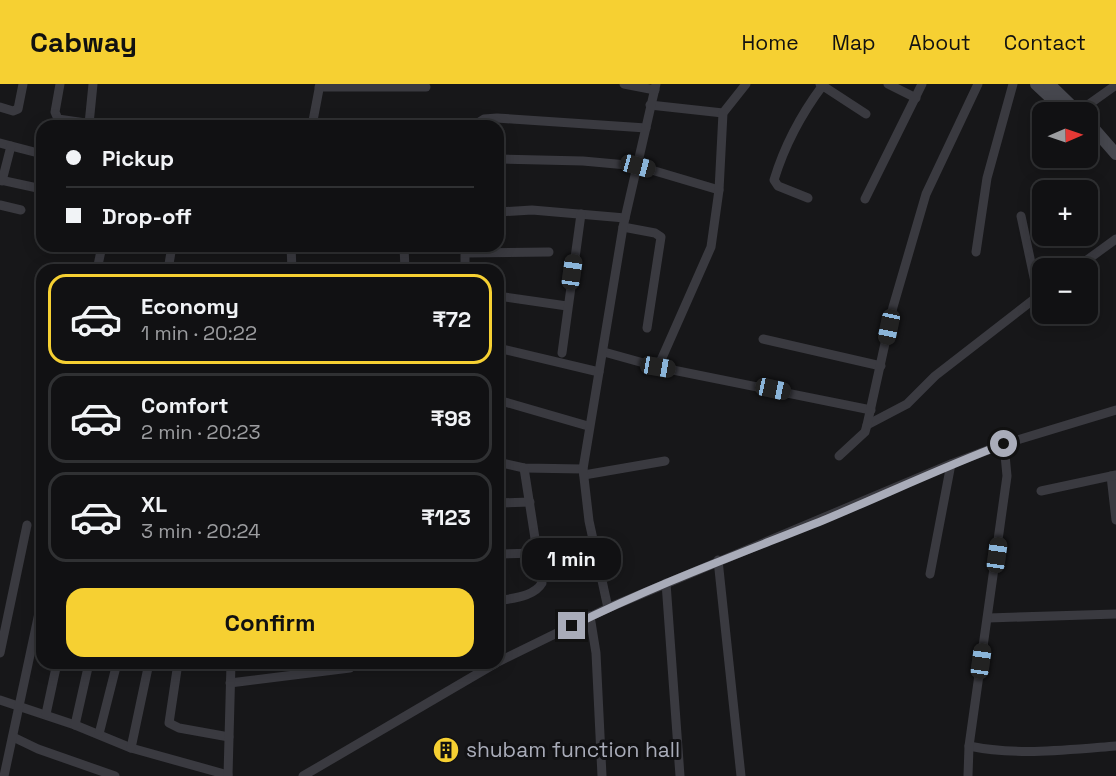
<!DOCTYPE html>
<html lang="en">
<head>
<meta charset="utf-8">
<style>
	body { margin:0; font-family:"Space Grotesk",sans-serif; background:#1a1a1c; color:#f1f3f6; height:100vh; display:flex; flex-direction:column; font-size:22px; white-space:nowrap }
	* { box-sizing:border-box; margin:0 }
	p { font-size:20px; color:#9c9da0 }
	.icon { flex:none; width:33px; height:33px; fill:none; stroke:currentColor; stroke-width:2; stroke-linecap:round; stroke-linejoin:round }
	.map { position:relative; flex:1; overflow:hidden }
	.sheet { position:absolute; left:36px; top:180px; width:468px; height:405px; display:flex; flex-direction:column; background:#111113; border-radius:18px; box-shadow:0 3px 15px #0003,0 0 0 2px #303133 }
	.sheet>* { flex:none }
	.banner { position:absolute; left:36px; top:36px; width:468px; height:132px; border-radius:18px; box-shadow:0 3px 15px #0003,0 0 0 2px #303133; display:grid; align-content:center; height:132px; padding:0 30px; background:#111113 }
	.needle { width:39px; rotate:88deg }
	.tools { position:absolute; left:1032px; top:18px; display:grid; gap:12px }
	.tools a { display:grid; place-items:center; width:66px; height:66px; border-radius:12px; background:#111113; box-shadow:0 3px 15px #0003,0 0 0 2px #303133; font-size:30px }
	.end { position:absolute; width:27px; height:27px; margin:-14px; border:8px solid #a9acb9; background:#111; box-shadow:0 0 0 3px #111 }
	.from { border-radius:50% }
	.bubble { position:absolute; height:42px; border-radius:18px; background:#111113; box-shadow:0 3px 15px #0003,0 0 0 2px #303133; font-size:20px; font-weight:700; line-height:42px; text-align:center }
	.car { position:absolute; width:18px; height:36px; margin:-18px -9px; border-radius:8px; box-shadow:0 0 4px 2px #0007; background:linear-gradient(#222 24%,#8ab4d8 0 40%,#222 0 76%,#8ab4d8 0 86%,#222 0) }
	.banner b { display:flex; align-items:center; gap:21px; height:57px; font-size:22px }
	.banner b+b { border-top:2px solid #303133 }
	.banner i { width:15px; height:15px; background:#f1f3f6 }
	ul { padding:10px 0 0; list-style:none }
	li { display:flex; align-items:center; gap:18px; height:90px; margin:0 12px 9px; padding:0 18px; border:3px solid #303133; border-radius:18px }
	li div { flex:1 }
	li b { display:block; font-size:22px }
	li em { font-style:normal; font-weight:700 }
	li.current { border-color:#f6d032 }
	li>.icon { width:54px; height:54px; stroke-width:1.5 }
	.action { display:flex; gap:12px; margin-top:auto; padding:12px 30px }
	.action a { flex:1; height:69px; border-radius:18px; background:#f6d032; color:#111; font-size:24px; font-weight:700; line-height:69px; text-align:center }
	header { display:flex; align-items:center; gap:36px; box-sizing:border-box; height:84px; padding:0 30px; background:#f6d032; color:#111 }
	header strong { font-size:28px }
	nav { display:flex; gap:33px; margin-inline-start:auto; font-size:21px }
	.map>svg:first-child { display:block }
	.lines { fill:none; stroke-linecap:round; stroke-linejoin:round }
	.minor { stroke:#3a3a40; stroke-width:9 }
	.secondary { stroke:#46474e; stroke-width:12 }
	.route { stroke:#a9acb9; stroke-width:8 }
	.labels { text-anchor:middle; stroke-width:6; stroke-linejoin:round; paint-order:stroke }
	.poi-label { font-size:21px; fill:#a9acb9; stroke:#121214; text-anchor:start }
</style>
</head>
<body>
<header>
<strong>Cabway</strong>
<nav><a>Home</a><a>Map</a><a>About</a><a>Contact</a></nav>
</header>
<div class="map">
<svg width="1116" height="692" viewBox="0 0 1116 692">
	<rect width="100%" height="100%" fill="#171719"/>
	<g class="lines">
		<g class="minor">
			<path d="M60,0L55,28L58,35L106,42"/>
			<path d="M624,0L655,6"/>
			<path d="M820,0L866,30"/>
			<path d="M888,0L916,14"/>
			<path d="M319,3H426"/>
			<path d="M650,21L723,29"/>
			<path d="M0,23L13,27L18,25L23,0"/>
			<path d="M1078,28L1116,1"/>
			<path d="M89,40L93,0"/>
			<path d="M312,42L320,0"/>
			<path d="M473,42L484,35L497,34L646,44"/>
			<path d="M0,59L42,70"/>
			<path d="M498,75L583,77L638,82L719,106"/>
			<path d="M0,96L42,105"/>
			<path d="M2,97L11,62"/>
			<path d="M808,114L778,102L774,96C784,63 802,29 823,1"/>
			<path d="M865,115L922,0"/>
			<path d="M0,121L21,126"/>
			<path d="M498,128L532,126L625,134"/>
			<path d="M1021,132L1038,212"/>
			<path d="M623,143L655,149L661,153L647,244"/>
			<path d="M291,162L292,186"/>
			<path d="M404,162L405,186"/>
			<path d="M976,168L987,94L1013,0"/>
			<path d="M466,169L549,168"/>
			<path d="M169,184L184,186"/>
			<path d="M1076,184L1116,155"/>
			<path d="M97,186L102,162"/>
			<path d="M168,186L172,162"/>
			<path d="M465,186V162"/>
			<path d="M498,212L567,222"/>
			<path d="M763,255L881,282"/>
			<path d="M498,264L599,288"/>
			<path d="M604,268L658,283L871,326"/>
			<path d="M562,269L581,130"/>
			<path d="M658,283L711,163L719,106L723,29L746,0"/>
			<path d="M498,316L588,342"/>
			<path d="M867,341L907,320L935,292L1042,209"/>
			<path d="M839,372L865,348L867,341L893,223L926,110L978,0"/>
			<path d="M498,378L524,384L583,385"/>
			<path d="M584,391L665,377"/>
			<path d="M1111,392L1116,436"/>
			<path d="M1041,407L1116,391"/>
			<path d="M498,419L530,418"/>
			<path d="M498,470L537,469"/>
			<path d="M718,476L741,692"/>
			<path d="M930,490L951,380"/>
			<path d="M666,499L680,692"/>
			<path d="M498,517C512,514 534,513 542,499L524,384"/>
			<path d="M608,524L589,437L583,385L623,143L656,0"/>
			<path d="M590,532L596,569L602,692"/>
			<path d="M988,534L1116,530"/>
			<path d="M0,569L27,441"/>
			<path d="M498,578L608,524L951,380L1004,360L1116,326"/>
			<path d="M178,579L169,639L179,644L229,653"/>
			<path d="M230,599L350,584"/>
			<path d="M0,616L75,641L131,664L228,691"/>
			<path d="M46,630L57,579"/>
			<path d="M75,641L89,579"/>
			<path d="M99,650L117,579"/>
			<path d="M13,653L38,665L115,692"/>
			<path d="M969,662C1017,672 1067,666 1116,662"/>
			<path d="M131,664L149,579"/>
			<path d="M4,692L42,515"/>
			<path d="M228,692L231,579"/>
			<path d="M303,692L496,579"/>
			<path d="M968,692L969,662L1007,392L1004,360"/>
		</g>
		<g class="secondary">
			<path d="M1036,0L1066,28"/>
			<path d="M1049,0L1078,28"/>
			<path d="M1088,38L1116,70"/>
		</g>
	</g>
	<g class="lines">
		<path class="route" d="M572,542C654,501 739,470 824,436C884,411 943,383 1004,360"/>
	</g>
	<defs>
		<symbol id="building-disc" viewBox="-11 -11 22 22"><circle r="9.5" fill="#f6d032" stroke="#121214"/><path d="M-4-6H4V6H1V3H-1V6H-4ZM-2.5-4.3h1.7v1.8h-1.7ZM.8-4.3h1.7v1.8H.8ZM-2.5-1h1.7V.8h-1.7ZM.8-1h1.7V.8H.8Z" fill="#111"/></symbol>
	</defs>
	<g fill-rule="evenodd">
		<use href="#building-disc" x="431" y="651" width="30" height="30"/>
	</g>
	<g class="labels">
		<g class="poi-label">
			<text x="466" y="673">shubam function hall</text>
		</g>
	</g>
</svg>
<div class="tools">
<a><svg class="needle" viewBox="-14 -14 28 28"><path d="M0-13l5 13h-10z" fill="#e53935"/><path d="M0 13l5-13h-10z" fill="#9c9da0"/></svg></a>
<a>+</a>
<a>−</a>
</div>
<i class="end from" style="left:1004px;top:360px"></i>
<i class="end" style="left:572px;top:542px"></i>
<div class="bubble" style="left:522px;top:454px;width:99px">1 min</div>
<i class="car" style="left:638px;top:82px;rotate:105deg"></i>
<i class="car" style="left:572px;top:188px;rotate:8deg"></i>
<i class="car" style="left:889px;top:243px;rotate:192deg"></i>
<i class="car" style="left:658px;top:283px;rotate:100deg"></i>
<i class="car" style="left:773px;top:305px;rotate:102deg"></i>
<i class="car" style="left:997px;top:471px;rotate:8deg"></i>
<i class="car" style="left:981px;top:577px;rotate:8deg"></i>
<div class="banner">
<b><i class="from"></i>Pickup</b>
<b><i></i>Drop-off</b>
</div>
<section class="sheet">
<ul>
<li class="current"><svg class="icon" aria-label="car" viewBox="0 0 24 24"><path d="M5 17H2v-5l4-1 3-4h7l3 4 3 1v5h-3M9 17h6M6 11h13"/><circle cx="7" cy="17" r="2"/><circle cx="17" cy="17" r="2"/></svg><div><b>Economy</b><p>1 min · 20:22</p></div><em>₹72</em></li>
<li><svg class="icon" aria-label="car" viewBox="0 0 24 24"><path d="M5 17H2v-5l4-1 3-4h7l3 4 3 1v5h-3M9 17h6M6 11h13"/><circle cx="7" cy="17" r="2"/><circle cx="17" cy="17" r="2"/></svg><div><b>Comfort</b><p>2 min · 20:23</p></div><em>₹98</em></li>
<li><svg class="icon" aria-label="car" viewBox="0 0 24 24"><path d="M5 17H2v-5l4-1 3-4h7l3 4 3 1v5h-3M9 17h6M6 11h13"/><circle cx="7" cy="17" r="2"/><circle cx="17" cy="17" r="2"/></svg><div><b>XL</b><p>3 min · 20:24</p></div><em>₹123</em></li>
</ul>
<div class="action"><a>Confirm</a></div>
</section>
</div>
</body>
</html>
